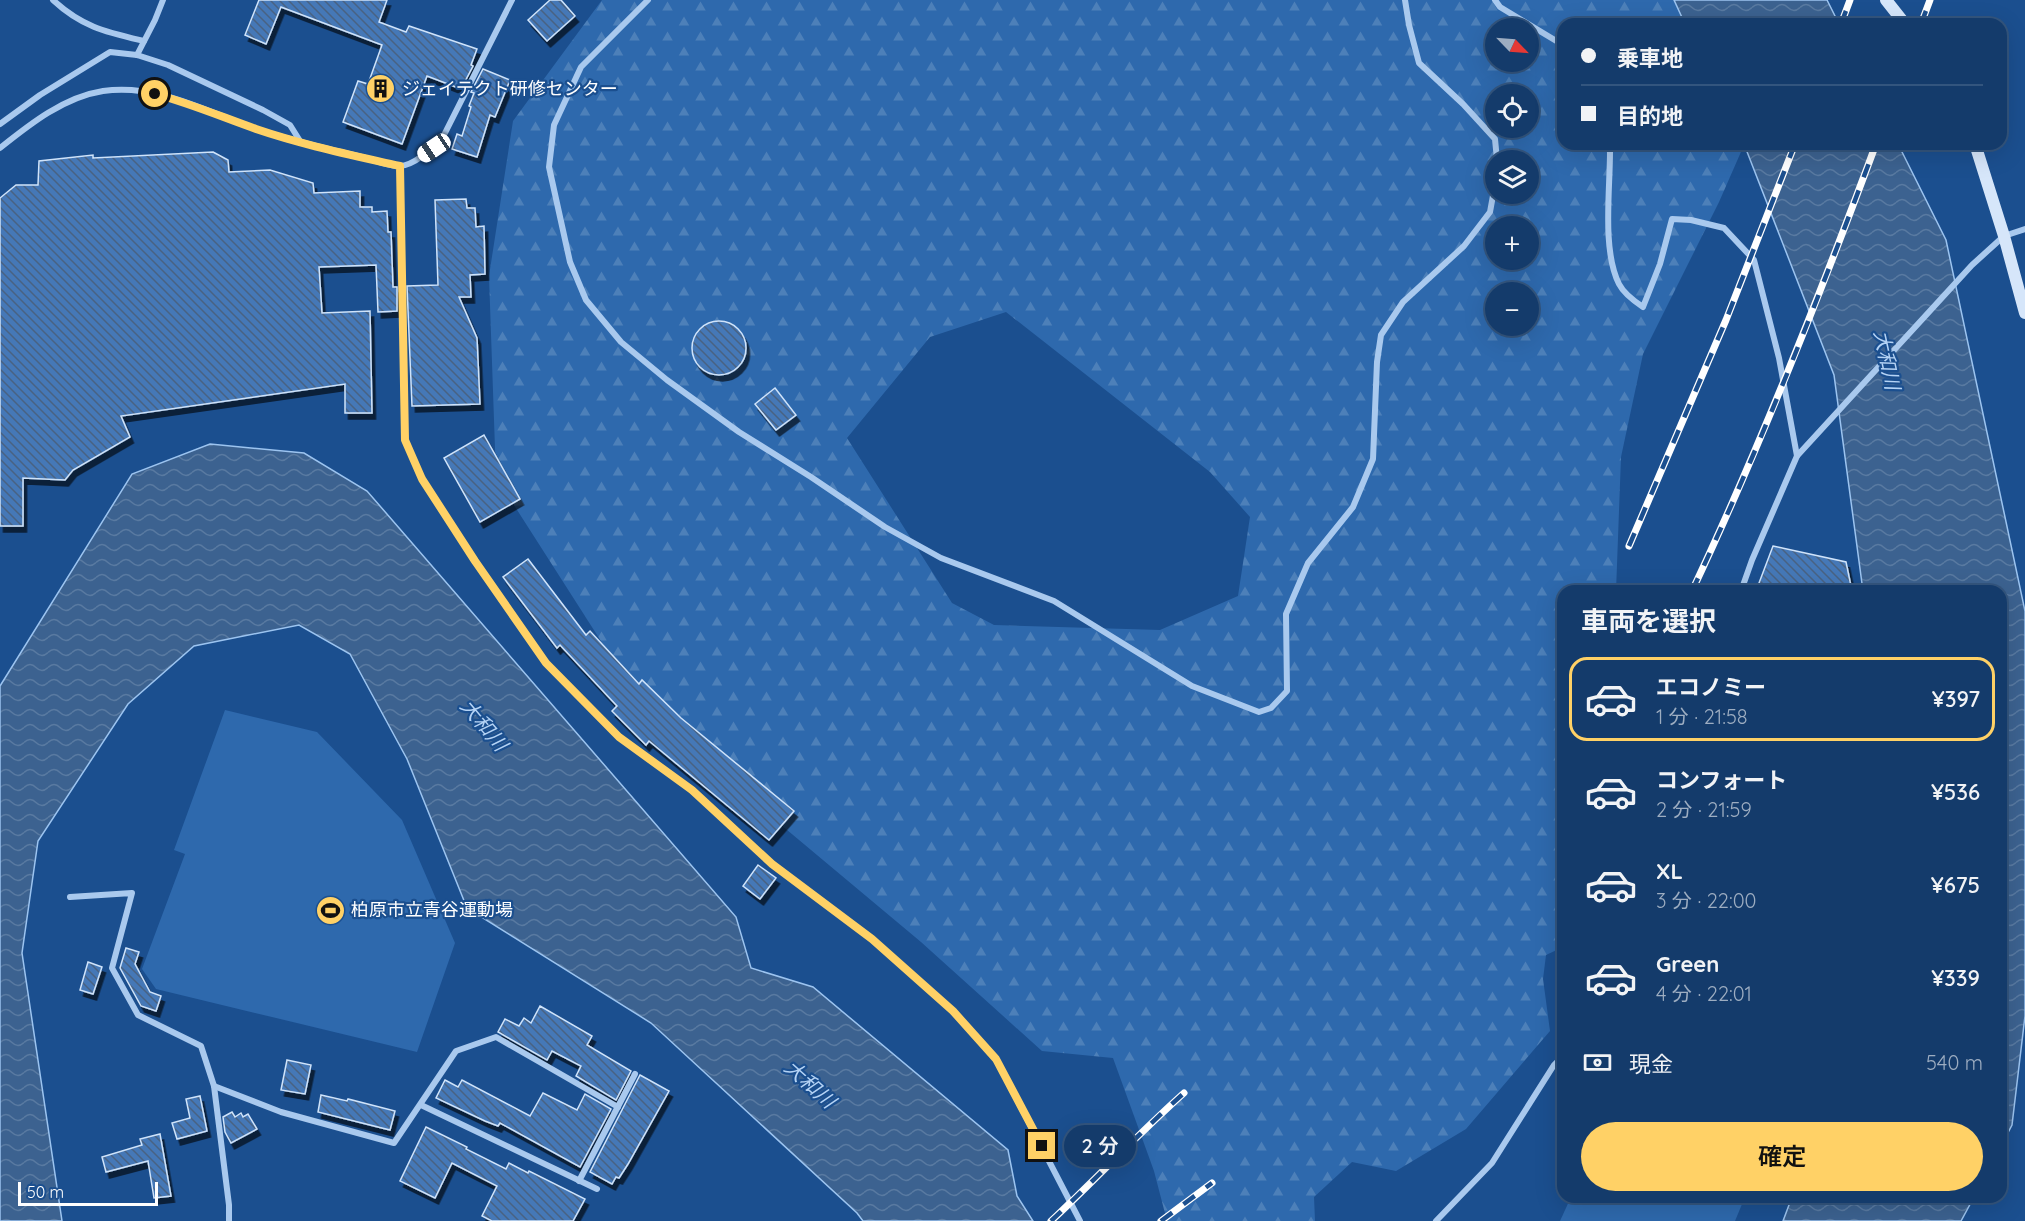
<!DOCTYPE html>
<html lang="ja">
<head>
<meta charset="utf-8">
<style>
	body { margin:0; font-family:Quicksand,"Noto Sans JP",sans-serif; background:#1d4271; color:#f1f3f6; height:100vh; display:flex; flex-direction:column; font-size:22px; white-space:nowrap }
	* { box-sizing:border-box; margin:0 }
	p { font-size:20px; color:#9dadc1 }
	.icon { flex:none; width:33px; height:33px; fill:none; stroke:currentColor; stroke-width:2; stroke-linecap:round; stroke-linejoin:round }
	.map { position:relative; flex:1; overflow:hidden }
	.sheet { position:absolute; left:1557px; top:585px; width:450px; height:618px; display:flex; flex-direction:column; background:#143b6b; border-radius:18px; box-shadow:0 6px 24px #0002,0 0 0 2px #33557e }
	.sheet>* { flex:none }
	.hud { position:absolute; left:1557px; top:18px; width:450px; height:132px; border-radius:18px; box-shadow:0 6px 24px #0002,0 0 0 2px #33557e; display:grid; align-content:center; height:132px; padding:0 24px; background:#143b6b }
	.needle { width:39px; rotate:115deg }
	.fabs { position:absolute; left:1485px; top:18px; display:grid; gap:12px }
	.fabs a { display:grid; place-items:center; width:54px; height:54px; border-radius:50%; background:#143b6b; box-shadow:0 6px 24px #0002,0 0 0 2px #33557e; font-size:30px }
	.scale { position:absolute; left:18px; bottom:15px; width:140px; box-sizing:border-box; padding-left:6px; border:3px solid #fff; border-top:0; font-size:16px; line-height:21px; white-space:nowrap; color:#fff; -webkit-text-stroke:4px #1b4f8f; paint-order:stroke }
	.end { position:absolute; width:27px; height:27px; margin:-14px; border:8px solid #ffd166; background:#111; box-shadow:0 0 0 3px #111 }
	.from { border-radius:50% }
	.bubble { position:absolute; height:42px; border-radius:21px; background:#143b6b; box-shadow:0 6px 24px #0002,0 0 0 2px #33557e; font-size:20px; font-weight:600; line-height:42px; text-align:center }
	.car { position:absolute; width:18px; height:36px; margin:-18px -9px; border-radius:8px; box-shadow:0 0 4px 2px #0007; background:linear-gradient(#fff 24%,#345 0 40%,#fff 0 76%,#345 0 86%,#fff 0) }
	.hud b { display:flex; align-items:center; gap:21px; height:57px; font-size:22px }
	.hud b+b { border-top:2px solid #33557e }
	.hud i { width:15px; height:15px; background:#f1f3f6 }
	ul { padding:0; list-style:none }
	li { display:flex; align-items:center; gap:18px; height:84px; margin:0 12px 9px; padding:0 12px; border:3px solid transparent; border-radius:18px }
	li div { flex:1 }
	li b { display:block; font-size:22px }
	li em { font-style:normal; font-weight:600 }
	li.selected { border-color:#ffd166 }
	li>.icon { width:54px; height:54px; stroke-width:1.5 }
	h2 { padding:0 24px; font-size:27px; line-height:72px }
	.pay { display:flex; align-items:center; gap:15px; height:66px; padding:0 24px; font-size:22px }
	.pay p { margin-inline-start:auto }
	.action { display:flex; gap:12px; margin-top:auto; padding:12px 24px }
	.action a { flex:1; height:69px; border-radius:36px; background:#ffd166; color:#111; font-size:24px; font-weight:600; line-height:69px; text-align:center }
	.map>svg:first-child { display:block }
	.forest { fill:url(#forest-firs); fill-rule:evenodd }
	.park { fill:#2e69ad }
	.water { fill:url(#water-waves); stroke:#9cc4f0; stroke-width:1.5 }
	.building { fill:url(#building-back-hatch); stroke:#cfe3fa; stroke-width:1.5; filter:url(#shadow) }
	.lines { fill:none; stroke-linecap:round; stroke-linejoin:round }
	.minor { stroke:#a9c9ee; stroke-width:6 }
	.secondary { stroke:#d6e6fa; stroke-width:12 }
	.rail-casing { stroke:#fff; stroke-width:7 }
	.rail { stroke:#1b4f8f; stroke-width:4.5; stroke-dasharray:14; stroke-linecap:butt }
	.route { stroke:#ffd166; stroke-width:8 }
	.labels { text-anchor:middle; stroke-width:4.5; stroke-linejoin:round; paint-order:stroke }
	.poi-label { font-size:18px; fill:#fff; stroke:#1b4f8f; text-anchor:start }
	.water-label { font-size:20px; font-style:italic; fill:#b5d3f5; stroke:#1b4f8f }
</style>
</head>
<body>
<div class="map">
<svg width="2025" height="1221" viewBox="0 0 2025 1221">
	<defs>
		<pattern id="forest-firs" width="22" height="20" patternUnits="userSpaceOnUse" patternTransform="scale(1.5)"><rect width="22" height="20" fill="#2e69ad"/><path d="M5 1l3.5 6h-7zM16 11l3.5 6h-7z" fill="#4d80b9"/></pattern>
		<pattern id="water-waves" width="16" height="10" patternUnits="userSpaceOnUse" patternTransform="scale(1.5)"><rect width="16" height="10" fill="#3c6290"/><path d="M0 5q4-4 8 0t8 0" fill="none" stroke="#597aa1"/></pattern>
		<pattern id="building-back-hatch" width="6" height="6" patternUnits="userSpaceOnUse" patternTransform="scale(1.5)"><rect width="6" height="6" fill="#4478b7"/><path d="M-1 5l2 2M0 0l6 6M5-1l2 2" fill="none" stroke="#486282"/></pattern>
		<filter id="shadow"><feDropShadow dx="3.5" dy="6" stdDeviation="0" flood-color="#0009"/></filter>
	</defs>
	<rect width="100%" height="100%" fill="#1b4f8f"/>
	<path class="forest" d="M602,0H1674L1685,24H1563V144L1744,145L1719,202L1643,354L1621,457L1616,591H1563V947L1546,955L1543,979L1550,1031L1466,1129L1396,1171L1352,1162L1314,1197L1315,1221H1167L1154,1171L1113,1058L1042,1051L921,942L647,713L496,477L489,276L513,121ZM1496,28H1528V62H1496ZM1496,94H1528V128H1496ZM1496,160H1528V194H1496ZM1496,226H1528V260H1496ZM1496,292H1528V326H1496ZM1006,312L1210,472L1250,517L1238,596L1160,630L994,625L952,603L847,438L930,337Z"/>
	<g class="park">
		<path d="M225,710L317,732L402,820L455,943L417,1052L156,989L142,969L185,854L174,850Z"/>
		<path d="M1571,1197H1745L1735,1221H1560Z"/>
	</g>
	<g class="water">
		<path d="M1674,0H1827L1839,24H1685Z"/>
		<path d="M1744,144H1898L1946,240L2025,611V1016L2012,1125L2001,1146V591H1863L1834,375Z"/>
		<path d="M210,444L304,453L367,491L736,917L751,968L813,987L1008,1150L1017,1196L1033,1221H863L857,1213L651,1023L467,908L407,759L350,654L299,625L194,646L128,704L38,841L22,953L62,1221H0V686L132,474Z"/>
		<path d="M1792,1197H1974L1961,1221H1783Z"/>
	</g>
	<g class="building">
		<path d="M259,0H387L379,22L406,32L409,26L477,49L471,65L473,66L461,89L427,76L402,144L343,122L358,81L368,84L382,45L281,7L266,44L245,35Z"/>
		<path d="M550,0H561L575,16L547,41L528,20Z"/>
		<path d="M483,69L510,80L495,117L490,115L477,157L452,149L457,134L462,136L471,107L469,106L474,93L471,92Z"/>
		<path d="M213,152L228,160L229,172L270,170L313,183L314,193L360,191V207H372V212L387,211L388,232H391L393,287H397V311L378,312L376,265L319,267L322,313L370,311L372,413H345V384L121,416L130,437L73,470L65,480L23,478V526H0V198L16,185H38L39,161L93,155V158Z"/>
		<path d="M466,199L467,208H475L476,227L484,226L485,274L470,275L471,297H459L477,338L480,404L412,406L407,286L438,285L435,200Z"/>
		<circle cx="719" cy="348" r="27"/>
		<path d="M775,388L796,415L776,430L755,404Z"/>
		<path d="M484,435L520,499L480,522L444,458Z"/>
		<path d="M1773,546L1846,562L1851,586L1842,585L1837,591H1756Z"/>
		<path d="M528,559L586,635L590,631L639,684L642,680L681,718L794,811L769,840L649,741L646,745L612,711L617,706L560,645L557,648L503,577Z"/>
		<path d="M758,865L776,878L760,899L743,886Z"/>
		<path d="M126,948L139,952L135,964L150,992L161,996L156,1011L141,1006L120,968Z"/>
		<path d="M88,962L102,967L93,994L80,990Z"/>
		<path d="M540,1006L592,1036L587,1045L631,1071L616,1100L576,1076L581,1066L552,1051L547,1060L498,1032L505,1019L519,1026L524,1018L531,1023Z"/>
		<path d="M287,1060L311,1065L305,1094L281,1090Z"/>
		<path d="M640,1075L669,1091L628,1164L619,1178L616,1177L612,1184L590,1172Z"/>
		<path d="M445,1080L458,1087L462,1080L530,1116L543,1093L577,1110L585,1094L611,1109L580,1167L500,1123L498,1126L485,1121L436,1098Z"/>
		<path d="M321,1095L347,1101L348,1099L395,1111L390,1130L318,1112Z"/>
		<path d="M200,1096L207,1131L177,1139L172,1123L190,1118L186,1099Z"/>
		<path d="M232,1112L235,1117L241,1113L243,1117L248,1114L257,1129L231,1143L225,1132L223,1117Z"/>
		<path d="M426,1127L467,1147L466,1149L506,1169L509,1163L528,1173L529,1171L585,1199L573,1221H492L482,1216L497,1186L452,1163L435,1198L400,1181Z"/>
		<path d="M160,1134L171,1196L154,1198L148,1161L106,1172L102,1157L142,1145L140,1139Z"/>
	</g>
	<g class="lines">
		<g class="minor">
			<path d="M53,0C82,27 106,32 144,41"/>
			<path d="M648,0L581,67L554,125L549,167L570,262L586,300L621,342L667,380L739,432L811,477L885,527L941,558L1054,601L1192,686L1259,712L1271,708L1287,691L1286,614L1308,563L1353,507L1373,459L1377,362L1381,335L1403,302L1464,246L1490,212L1496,179"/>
			<path d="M1405,0L1409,25L1419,63L1463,104L1495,139L1497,160"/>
			<path d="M1495,0L1500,7L1563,45"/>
			<path d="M137,55L155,20L163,0"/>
			<path d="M0,124L40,95L110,52L137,55L168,65L263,110L290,125L300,141"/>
			<path d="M1607,144L1610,152C1610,191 1602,250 1619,284C1624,294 1634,301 1643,307L1660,264L1672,219L1691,220L1724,228L1754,260L1779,358L1797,456"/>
			<path d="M0,148C30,124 64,97 103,91C157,83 207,112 256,129C290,140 324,148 358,156C371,159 385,165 398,166C413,167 434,147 443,137L512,0"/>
			<path d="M400,166L405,440L422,479L475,561L546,663L619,737L692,790L772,864L872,939L953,1011L996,1059L1080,1221"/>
			<path d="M1741,591L1752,560L1797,456L1972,265L2004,236L2025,229"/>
			<path d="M70,897L132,893L112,968L138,1015L201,1046L214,1086L229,1205V1221"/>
			<path d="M214,1086L281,1112L394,1143L456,1051L496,1037L618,1107"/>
			<path d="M421,1105L597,1189"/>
			<path d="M579,1181L635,1074"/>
			<path d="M1436,1221L1492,1163L1554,1065L1563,1056"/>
		</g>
		<g class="secondary">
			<path d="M1886,0L1905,24"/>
			<path d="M1975,144L2004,236L2025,313"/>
		</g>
		<defs>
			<g id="rail">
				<path d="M1841,24L1850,0"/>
				<path d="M1921,24L1930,0"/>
				<path d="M1629,546L1726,320L1795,144"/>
				<path d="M1692,591C1761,445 1820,295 1876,144"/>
				<path d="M1051,1221C1096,1179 1138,1134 1184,1093"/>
				<path d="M1161,1221L1212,1183"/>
			</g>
		</defs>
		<use href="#rail" class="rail-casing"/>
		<use href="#rail" class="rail"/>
	</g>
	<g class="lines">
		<path class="route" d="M155,94C189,103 222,117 256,129C303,145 352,155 400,166L405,440L422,479L475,561L546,663L619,737L692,790L772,864L872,939L953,1011L996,1059L1042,1146"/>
	</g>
	<defs>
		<symbol id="building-disc" viewBox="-11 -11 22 22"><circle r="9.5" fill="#ffd166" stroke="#1b4f8f"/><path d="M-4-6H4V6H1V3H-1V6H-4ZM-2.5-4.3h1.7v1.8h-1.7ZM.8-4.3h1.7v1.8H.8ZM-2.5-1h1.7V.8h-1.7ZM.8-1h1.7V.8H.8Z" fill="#111"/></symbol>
		<symbol id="stadium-disc" viewBox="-11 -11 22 22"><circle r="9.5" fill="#ffd166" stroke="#1b4f8f"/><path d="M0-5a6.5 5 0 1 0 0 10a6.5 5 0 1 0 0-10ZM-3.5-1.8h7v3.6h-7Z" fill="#111"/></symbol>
	</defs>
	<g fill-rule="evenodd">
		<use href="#building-disc" x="364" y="72" width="33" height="33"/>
		<use href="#stadium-disc" x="314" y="894" width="33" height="33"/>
	</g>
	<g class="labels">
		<g class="poi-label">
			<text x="402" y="95">ジェイテクト研修センター</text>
			<text x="351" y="916">柏原市立青谷運動場</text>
		</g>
		<g class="water-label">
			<text transform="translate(1887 360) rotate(78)" y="7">大和川</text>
			<text transform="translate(484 725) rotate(50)" y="7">大和川</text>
			<text transform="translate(810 1084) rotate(42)" y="7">大和川</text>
		</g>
	</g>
</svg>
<div class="fabs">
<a><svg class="needle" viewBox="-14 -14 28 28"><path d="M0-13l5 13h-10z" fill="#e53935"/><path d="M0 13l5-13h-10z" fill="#9dadc1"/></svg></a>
<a><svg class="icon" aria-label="locate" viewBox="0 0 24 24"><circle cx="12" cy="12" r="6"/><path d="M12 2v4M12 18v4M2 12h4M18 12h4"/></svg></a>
<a><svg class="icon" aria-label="layers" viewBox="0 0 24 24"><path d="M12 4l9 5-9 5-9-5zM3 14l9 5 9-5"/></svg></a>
<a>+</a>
<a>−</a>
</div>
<div class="scale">50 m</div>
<i class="end from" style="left:155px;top:94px"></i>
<i class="end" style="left:1042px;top:1146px"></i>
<div class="bubble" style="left:1064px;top:1125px;width:72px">2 分</div>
<i class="car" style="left:434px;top:148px;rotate:236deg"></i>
<div class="hud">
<b><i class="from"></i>乗車地</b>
<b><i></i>目的地</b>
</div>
<section class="sheet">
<h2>車両を選択</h2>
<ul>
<li class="selected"><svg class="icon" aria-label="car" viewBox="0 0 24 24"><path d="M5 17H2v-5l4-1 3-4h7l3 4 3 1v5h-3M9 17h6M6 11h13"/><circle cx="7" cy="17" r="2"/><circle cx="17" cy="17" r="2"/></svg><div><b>エコノミー</b><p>1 分 · 21:58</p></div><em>¥397</em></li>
<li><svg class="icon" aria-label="car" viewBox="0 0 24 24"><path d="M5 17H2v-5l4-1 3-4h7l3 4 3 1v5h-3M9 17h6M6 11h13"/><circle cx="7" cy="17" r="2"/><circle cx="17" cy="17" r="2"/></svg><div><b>コンフォート</b><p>2 分 · 21:59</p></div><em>¥536</em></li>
<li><svg class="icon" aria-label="car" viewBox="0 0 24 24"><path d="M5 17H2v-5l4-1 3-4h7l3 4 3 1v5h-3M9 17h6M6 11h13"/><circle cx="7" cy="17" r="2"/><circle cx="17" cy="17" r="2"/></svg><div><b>XL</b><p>3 分 · 22:00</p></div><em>¥675</em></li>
<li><svg class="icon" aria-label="car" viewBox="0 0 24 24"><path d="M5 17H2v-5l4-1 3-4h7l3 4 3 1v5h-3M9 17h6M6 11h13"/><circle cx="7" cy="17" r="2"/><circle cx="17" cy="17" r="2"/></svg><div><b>Green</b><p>4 分 · 22:01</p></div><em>¥339</em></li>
</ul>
<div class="pay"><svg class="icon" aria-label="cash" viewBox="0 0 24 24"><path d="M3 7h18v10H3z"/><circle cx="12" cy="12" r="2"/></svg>現金<p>540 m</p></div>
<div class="action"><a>確定</a></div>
</section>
</div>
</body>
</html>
